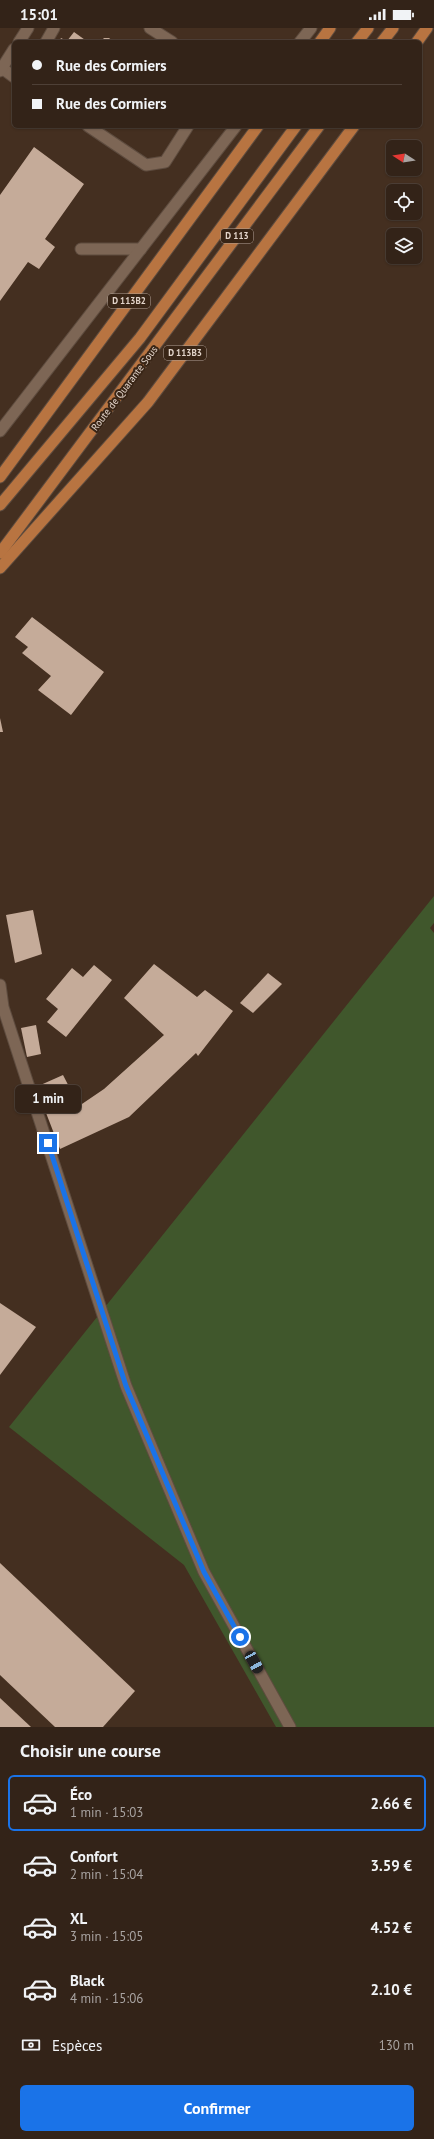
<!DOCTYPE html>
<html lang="fr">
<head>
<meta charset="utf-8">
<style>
	body { margin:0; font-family:"PT Sans",sans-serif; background:#3b2b21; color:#f1f3f6; height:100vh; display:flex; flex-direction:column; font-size:15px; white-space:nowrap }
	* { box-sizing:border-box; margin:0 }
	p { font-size:13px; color:#a9a4a2 }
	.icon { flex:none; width:22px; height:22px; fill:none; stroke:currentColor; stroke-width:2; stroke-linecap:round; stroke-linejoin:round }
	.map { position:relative; height:1699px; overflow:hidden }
	.panel { display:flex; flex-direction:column; background:#332318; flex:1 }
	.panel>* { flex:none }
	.guide { position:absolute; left:12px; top:12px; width:410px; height:88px; border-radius:6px; box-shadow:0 1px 3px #0004,0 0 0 1px #4e4037; display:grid; align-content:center; height:88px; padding:0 20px; background:#332318 }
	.needle { width:26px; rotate:282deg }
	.controls { position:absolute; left:386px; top:112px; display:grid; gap:8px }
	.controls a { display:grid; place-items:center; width:36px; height:36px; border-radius:6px; background:#332318; box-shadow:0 1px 3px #0004,0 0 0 1px #4e4037; font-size:20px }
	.end { position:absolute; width:18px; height:18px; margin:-9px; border:5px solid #1a73e8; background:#fff; box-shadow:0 0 0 2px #fff }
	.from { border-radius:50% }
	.bubble { position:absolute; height:28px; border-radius:6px; background:#332318; box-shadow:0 1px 3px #0004,0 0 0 1px #4e4037; font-size:13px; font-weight:800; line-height:28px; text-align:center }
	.car { position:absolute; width:12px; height:24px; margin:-12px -6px; border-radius:5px; box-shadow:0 0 3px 1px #0007; background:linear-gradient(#222 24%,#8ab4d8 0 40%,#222 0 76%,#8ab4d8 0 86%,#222 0) }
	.guide b { display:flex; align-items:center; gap:14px; height:38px; font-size:15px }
	.guide b+b { border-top:1px solid #4e4037 }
	.guide i { width:10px; height:10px; background:#f1f3f6 }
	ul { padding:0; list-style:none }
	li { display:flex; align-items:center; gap:12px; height:56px; margin:0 8px 6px; padding:0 12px; border:2px solid transparent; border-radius:6px }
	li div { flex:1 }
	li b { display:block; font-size:15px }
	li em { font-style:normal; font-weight:800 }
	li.current { border-color:#1a73e8 }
	li>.icon { width:36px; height:36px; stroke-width:1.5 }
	h2 { padding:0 20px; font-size:18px; line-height:48px }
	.pay { display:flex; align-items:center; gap:10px; height:44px; padding:0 20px; font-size:15px }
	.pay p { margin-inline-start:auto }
	.button { display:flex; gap:8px; margin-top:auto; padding:8px 20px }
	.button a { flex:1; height:46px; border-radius:6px; background:#1a73e8; color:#fff; font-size:16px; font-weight:800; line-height:46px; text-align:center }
	.status { display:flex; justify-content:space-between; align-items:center; height:28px; padding:0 20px; background:#332318; direction:ltr }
	.status svg { height:11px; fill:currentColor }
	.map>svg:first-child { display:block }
	.green { fill:#40572c }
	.building { fill:#c5ab99 }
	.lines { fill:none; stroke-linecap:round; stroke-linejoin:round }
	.service-casing { stroke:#5e4c3f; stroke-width:13 }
	.minor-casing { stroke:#5e4c3f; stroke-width:13 }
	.primary-casing { stroke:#5e4c3f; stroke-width:13 }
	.service { stroke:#7d6655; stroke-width:11 }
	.minor { stroke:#7d6655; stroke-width:11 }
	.primary { stroke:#b87441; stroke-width:11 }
	.route { stroke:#1a73e8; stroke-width:5 }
	.labels { text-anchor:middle; stroke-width:4; stroke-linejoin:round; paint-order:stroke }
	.shield { fill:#392516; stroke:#b0a095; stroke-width:1 }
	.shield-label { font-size:9px; font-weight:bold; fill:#e3d5cb }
	.street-label { font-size:10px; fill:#e3d5cb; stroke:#392516 }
</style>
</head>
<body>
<div class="status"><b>15:01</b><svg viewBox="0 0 49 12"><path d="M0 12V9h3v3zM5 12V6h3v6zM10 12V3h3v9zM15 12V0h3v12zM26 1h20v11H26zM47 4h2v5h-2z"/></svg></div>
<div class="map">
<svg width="434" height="1699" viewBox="0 0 434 1699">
	<rect width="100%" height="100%" fill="#442f20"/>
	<path class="green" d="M434,868V895L430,900L434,905V1699H276L184,1537L9,1399Z"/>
	<g class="building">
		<path d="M74,4L88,14H59L61,10L67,13Z"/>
		<path d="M104,10H109L114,14H100Z"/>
		<path d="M34,119L84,156L45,211L55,219L39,241L28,234L0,273V167Z"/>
		<path d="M32,589L104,644L71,687L38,662L51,648L22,625L28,619L15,609Z"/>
		<path d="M0,690L3,704H0Z"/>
		<path d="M33,882L42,926L15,935L6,887Z"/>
		<path d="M154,936L197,969L205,962L233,983L198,1028L196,1025L129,1089L60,1121L36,1059L63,1047L79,1078L104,1061L164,1007L124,970Z"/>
		<path d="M94,937L112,952L66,1009L47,994L58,981L46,971L72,940L83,949Z"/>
		<path d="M268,945L282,956L253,985L240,975Z"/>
		<path d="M36,997L41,1026L27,1029L21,1000Z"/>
		<path d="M0,1275L36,1299L0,1347Z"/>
		<path d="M0,1535L135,1663L103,1699H55L0,1647Z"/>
		<path d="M0,1670L31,1699H0Z"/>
	</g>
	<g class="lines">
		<defs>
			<g id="service">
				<path d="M150,0L172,14"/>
				<path d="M19,14L28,0"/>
				<path d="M46,14L54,0"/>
				<path d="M300,14L311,0"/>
				<path d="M2,40L14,49"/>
				<path d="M0,43L14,21"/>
				<path d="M88,98L146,137L165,134L188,98"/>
				<path d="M81,221H141"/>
				<path d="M0,403L236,98"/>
			</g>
			<path id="minor" d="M0,957L3,979L126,1358L204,1544L290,1699"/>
			<g id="primary">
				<path d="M320,14L330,0"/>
				<path d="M357,14L368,0"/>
				<path d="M382,14L393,0"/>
				<path d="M417,14L427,0"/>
				<path d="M0,449L258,98"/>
				<path d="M0,477L140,310L296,98"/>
				<path d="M0,525L319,98"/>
				<path d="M0,540L148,374L354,98"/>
			</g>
		</defs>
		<use href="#service" class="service-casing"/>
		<use href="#minor" class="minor-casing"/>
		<use href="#primary" class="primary-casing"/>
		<use href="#service" class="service"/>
		<use href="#minor" class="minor"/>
		<use href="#primary" class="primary"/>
	</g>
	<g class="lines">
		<path class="route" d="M48,1115L126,1358L204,1544L240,1609"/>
	</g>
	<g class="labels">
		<g class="shield">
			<rect x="221" y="201" width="32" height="14" rx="3"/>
			<rect x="108" y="266" width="42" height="14" rx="3"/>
			<rect x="164" y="318" width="42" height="14" rx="3"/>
		</g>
		<g class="shield-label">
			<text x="237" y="211">D 113</text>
			<text x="129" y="276">D 113B2</text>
			<text x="185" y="328">D 113B3</text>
		</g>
		<g class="street-label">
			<text transform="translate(124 360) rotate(-53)" y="4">Route de Quarante Sous</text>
		</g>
	</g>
</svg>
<div class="controls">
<a><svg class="needle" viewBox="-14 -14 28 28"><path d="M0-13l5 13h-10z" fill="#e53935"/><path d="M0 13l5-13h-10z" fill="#a9a4a2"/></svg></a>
<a><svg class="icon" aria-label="locate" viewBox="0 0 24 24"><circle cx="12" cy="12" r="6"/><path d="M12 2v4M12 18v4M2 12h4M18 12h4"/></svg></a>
<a><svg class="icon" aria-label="layers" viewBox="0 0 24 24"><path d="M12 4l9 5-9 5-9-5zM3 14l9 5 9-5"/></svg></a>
</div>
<i class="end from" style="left:240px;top:1609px"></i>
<i class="end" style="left:48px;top:1115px"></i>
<div class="bubble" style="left:15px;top:1057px;width:66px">1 min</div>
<i class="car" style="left:254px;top:1634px;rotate:151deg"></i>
<div class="guide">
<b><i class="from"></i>Rue des Cormiers</b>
<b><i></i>Rue des Cormiers</b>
</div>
</div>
<section class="panel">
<h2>Choisir une course</h2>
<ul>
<li class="current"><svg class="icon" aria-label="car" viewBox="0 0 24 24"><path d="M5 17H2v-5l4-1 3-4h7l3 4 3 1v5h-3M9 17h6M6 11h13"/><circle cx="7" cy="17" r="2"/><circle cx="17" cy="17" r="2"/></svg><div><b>Éco</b><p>1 min · 15:03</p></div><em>2.66 €</em></li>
<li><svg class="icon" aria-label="car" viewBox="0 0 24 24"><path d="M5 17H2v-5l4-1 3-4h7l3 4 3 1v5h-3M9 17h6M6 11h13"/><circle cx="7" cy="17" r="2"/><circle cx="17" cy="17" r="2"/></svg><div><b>Confort</b><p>2 min · 15:04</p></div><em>3.59 €</em></li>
<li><svg class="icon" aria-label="car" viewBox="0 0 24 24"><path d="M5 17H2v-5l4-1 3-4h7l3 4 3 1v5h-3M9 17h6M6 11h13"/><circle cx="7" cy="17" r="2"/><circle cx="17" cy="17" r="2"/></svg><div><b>XL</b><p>3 min · 15:05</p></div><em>4.52 €</em></li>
<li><svg class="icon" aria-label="car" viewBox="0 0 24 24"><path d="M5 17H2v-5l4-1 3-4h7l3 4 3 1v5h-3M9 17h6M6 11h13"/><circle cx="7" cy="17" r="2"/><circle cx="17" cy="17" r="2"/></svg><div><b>Black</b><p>4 min · 15:06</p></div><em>2.10 €</em></li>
</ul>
<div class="pay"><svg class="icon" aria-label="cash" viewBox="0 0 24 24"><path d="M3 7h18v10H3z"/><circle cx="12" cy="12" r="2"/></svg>Espèces<p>130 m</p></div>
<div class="button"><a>Confirmer</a></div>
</section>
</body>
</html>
